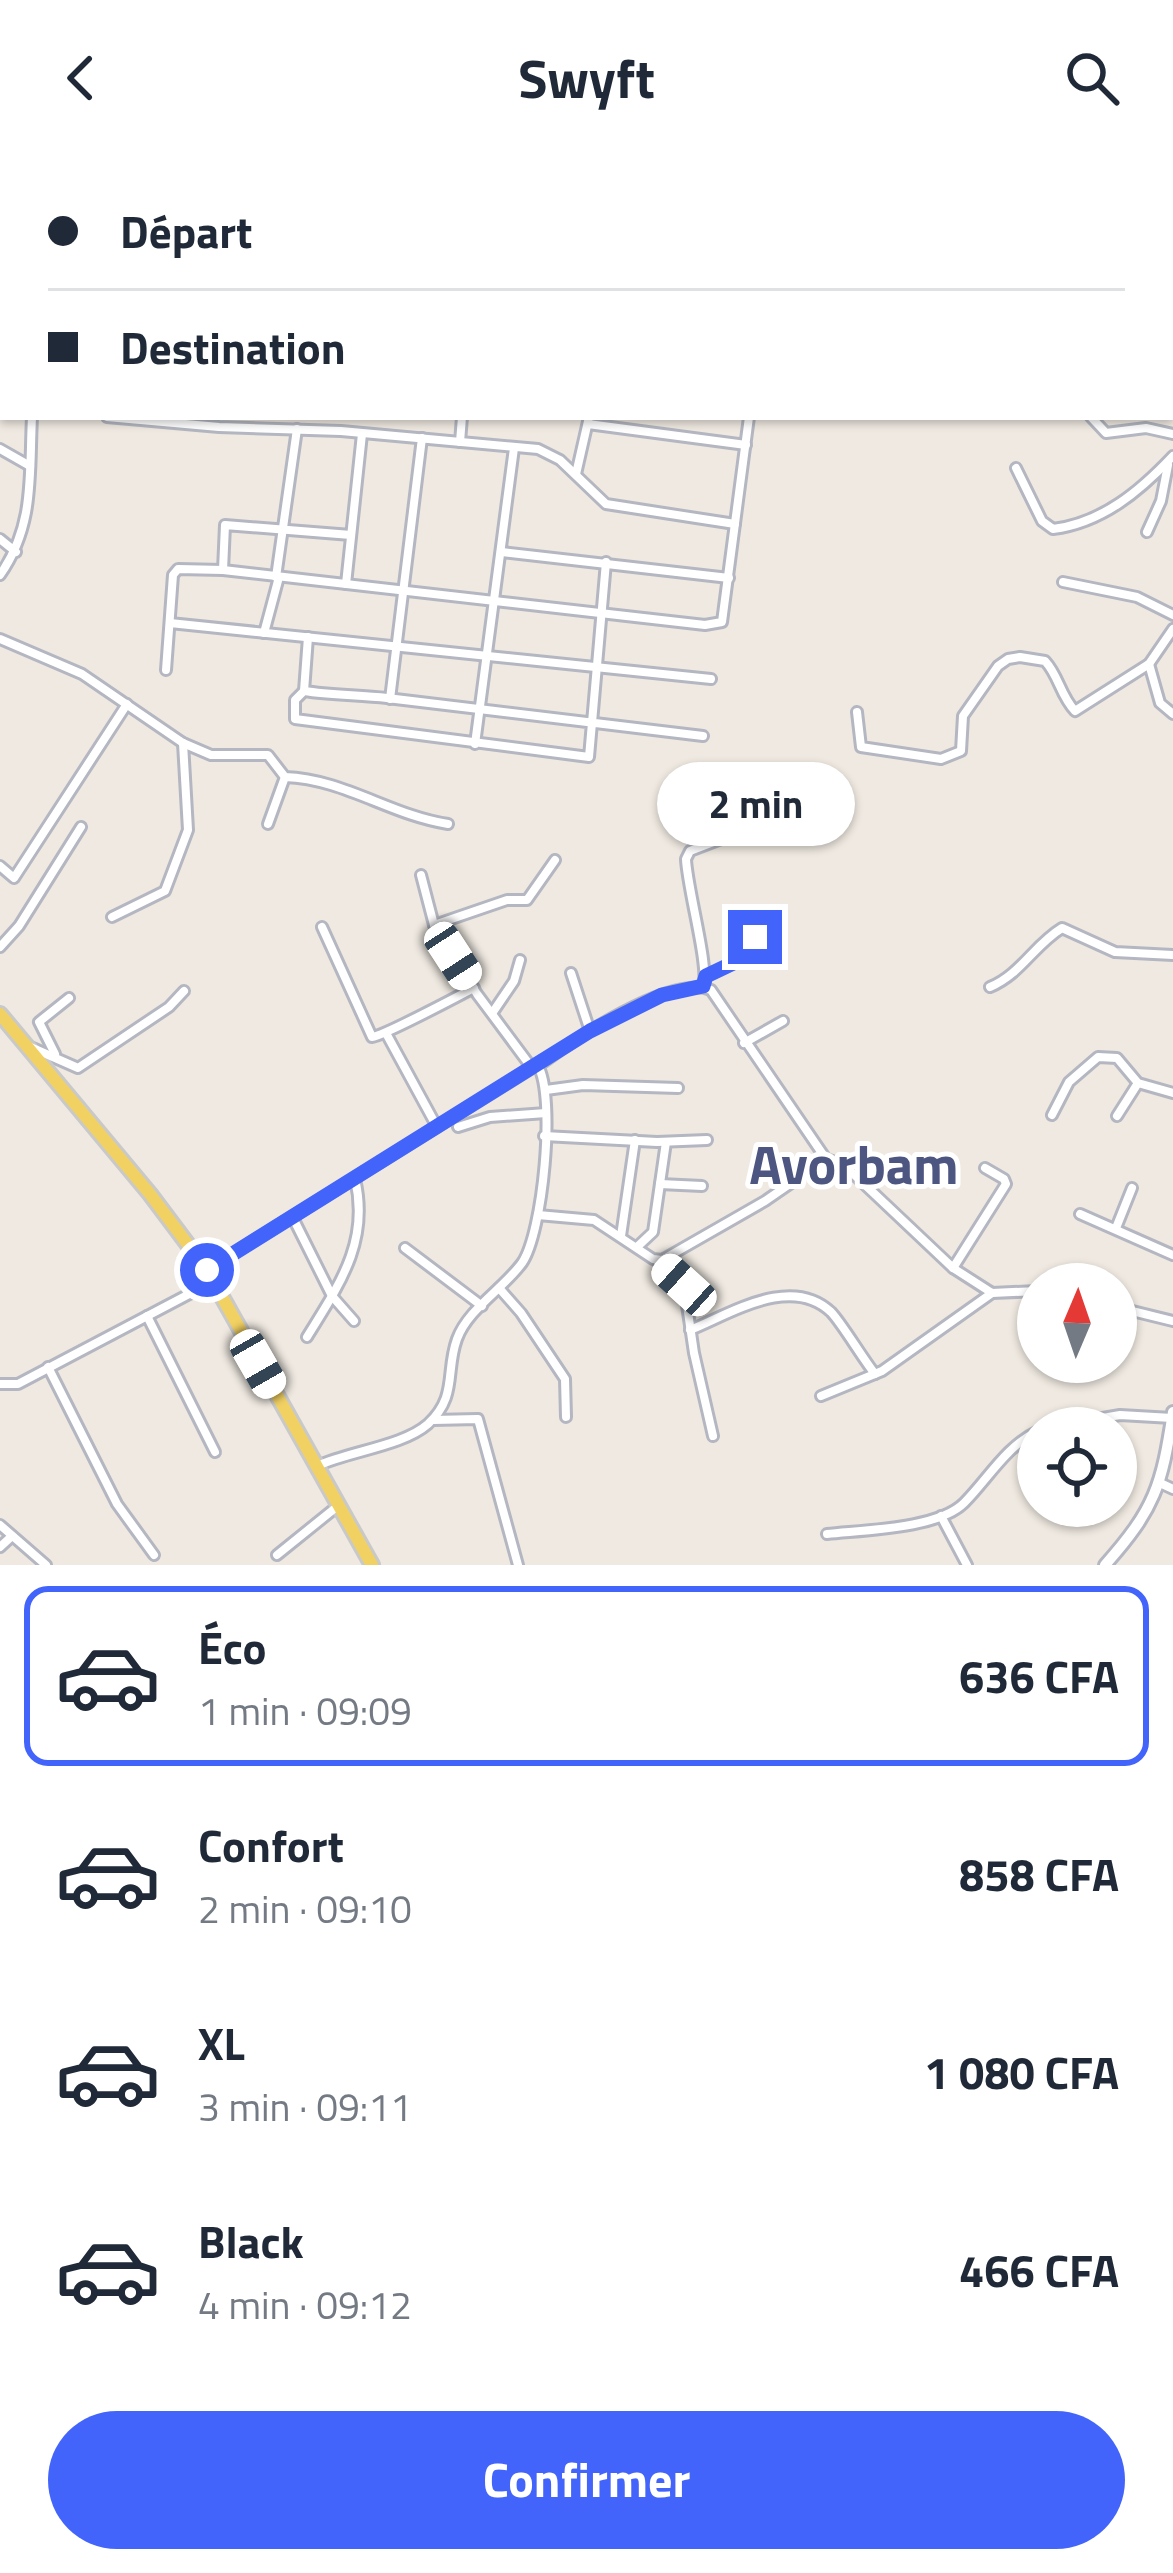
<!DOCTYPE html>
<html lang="fr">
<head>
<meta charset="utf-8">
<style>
	body { margin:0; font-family:"Titillium Web",sans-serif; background:#f2f2f3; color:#1f2937; height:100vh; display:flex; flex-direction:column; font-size:45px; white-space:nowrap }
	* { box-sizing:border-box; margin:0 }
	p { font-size:39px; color:#747a83 }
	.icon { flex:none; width:66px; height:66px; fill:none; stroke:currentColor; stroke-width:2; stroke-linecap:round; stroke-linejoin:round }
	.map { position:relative; height:1409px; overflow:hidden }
	.details { display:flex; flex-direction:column; background:#fff; flex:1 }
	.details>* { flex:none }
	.banner { position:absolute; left:0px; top:0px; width:1173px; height:264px; box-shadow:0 3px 9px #0004; display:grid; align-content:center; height:264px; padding:0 48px; background:#fff }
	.needle { width:78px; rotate:2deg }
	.controls { position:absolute; left:1017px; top:1107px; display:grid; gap:24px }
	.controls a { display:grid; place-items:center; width:120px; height:120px; border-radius:50%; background:#fff; box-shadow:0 3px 9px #0004; font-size:60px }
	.end { position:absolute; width:54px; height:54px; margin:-27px; border:15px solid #4264fb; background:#fff; box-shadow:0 0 0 6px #fff }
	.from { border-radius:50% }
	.bubble { position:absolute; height:84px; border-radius:42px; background:#fff; box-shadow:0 3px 9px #0004; font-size:39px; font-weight:700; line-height:84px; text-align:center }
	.car { position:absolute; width:36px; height:72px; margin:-36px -18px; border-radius:15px; box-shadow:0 0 9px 3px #0007; background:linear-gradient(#fff 24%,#345 0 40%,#fff 0 76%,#345 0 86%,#fff 0) }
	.banner b { display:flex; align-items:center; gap:42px; height:114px; font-size:45px }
	.banner b+b { border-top:3px solid #e0e1e3 }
	.banner i { width:30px; height:30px; background:#1f2937 }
	ul { padding:21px 0 0; list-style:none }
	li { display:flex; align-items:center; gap:36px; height:180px; margin:0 24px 18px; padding:0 24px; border:6px solid transparent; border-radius:24px }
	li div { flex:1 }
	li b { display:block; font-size:45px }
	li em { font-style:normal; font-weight:700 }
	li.on { border-color:#4264fb }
	li>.icon { width:108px; height:108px; stroke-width:1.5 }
	.primary-button { display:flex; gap:24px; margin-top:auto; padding:24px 48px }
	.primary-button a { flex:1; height:138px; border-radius:72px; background:#4264fb; color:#fff; font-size:48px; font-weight:700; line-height:138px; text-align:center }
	header { display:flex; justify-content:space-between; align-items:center; height:156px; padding:0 48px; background:#fff; font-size:54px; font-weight:700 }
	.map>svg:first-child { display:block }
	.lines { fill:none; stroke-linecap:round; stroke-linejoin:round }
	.street-casing { stroke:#b4b7c1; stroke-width:14 }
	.secondary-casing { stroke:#b4b7c1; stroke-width:16 }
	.primary-casing { stroke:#c9c9c9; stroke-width:18 }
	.street { stroke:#fff; stroke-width:8 }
	.secondary { stroke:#fff; stroke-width:10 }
	.primary { stroke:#f2d163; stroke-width:12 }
	.route { stroke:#4264fb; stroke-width:15 }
	.labels { text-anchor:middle; stroke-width:10; stroke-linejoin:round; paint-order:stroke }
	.district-label { font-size:54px; font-weight:bold; fill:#4d5680; stroke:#fff }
</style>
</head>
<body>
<header><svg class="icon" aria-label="back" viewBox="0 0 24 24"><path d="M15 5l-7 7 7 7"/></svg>Swyft<svg class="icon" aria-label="search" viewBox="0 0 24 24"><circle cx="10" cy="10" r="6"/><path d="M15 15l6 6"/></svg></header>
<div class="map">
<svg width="1173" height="1409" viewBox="0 0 1173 1409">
	<rect width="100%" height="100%" fill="#efe9e1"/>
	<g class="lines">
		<defs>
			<g id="street">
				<path d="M1016,0L1017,3"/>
				<path d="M0,2L5,3"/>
				<path d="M32,3V0"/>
				<path d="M242,3V0"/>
				<path d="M475,3V0"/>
				<path d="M775,3V0"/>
				<path d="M976,3V0"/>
				<path d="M0,61L3,59"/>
				<path d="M1170,86L1173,88"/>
				<path d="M1170,195L1173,199"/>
				<path d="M107,261L219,271L341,275L538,293L560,304L606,348L735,368"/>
				<path d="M1091,261L1106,277L1146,272L1173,278"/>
				<path d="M588,268L746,289"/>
				<path d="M460,286L462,261"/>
				<path d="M0,293L30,310"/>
				<path d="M1016,312L1042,365L1053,373C1102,367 1140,335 1173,300"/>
				<path d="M576,318L589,261"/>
				<path d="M1147,376L1161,345L1168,309"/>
				<path d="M0,383L16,396"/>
				<path d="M502,396L729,422"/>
				<path d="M606,406L589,601L295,563V544L304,535C331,539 360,539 387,542C493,554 598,568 703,580"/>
				<path d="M223,414L225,369L351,379"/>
				<path d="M0,419C35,369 29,320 32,261"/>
				<path d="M276,421L297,273"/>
				<path d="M1063,426L1137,441L1173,459"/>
				<path d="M346,428L362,278"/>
				<path d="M170,467L711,523"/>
				<path d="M264,477L279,421"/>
				<path d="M0,483L82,518L183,587L211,599H268L285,621C344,623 390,659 448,668"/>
				<path d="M1149,508L1160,547L1173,558"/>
				<path d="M166,514L173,419L178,413L223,414L705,469L722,466L749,261"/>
				<path d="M304,535L308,481"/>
				<path d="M390,543L422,282"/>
				<path d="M857,556L861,591L941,603L961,595L963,560L998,510L1008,503L1020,501L1045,505C1059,520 1060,539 1075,555L1149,508L1173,473"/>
				<path d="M475,588L514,292"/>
				<path d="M268,668L285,621"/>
				<path d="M0,710L14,722L127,548"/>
				<path d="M421,719L434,769L477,838L532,912"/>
				<path d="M112,761L165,735L188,674L183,587"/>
				<path d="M434,769L507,744H527L555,704"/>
				<path d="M322,771L372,881C384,880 456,841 474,832"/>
				<path d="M0,791L19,770L81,671"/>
				<path d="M571,817L590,875"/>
				<path d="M707,820L748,800L755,781"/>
				<path d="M703,830C710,812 687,732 686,703L690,695L729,680"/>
				<path d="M990,831C1021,818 1034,789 1062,772L1115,796L1173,799"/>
				<path d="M493,856L514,825L520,804"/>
				<path d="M387,879L437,971"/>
				<path d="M744,887L783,865"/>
				<path d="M28,890L78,912L169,851L184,835"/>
				<path d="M55,898L39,866L69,842"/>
				<path d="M546,934L583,929L678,932"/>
				<path d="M1052,959L1069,926L1098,901L1117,902L1138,927L1173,937"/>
				<path d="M1117,960L1138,927"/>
				<path d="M458,971L490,961L546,957"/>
				<path d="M544,980L657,986L707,984"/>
				<path d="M660,1028L702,1030"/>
				<path d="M1080,1058L1173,1099"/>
				<path d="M538,1059L594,1064L653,1103L662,1104L765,1045L826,1003"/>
				<path d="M293,1062L332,1140L354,1165"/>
				<path d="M1116,1072L1132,1032"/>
				<path d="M621,1080L635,984"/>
				<path d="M637,1091L653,1076L666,986"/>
				<path d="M405,1092L482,1150"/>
				<path d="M658,1106L684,1129L694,1197L713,1280"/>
				<path d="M953,1112L1006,1028L1004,1023L985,1012"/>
				<path d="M208,1113L532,912"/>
				<path d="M499,1132L521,1157L565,1223L566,1261"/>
				<path d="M1116,1151L1173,1165"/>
				<path d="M147,1160L215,1296"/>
				<path d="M690,1174C730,1158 791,1118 831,1156C841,1166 863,1203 875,1218"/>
				<path d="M307,1181C339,1129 370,1086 355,1023"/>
				<path d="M48,1211L117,1348L154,1399"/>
				<path d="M0,1228H18L212,1126"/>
				<path d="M821,1240L882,1215L992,1137"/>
				<path d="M433,1264L478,1263L518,1409"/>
				<path d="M1045,1272L1120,1259L1172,1262"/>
				<path d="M317,1310C350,1295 403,1290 428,1268C458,1240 445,1216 457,1183C468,1153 503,1133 522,1107C543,1077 556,941 538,910C571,886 671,817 711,834L826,1003L844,1009L953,1112L992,1137L1038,1135"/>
				<path d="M1160,1327L1173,1333"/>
				<path d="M941,1360L967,1409"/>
				<path d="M0,1369L46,1409"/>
				<path d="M827,1378C862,1374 938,1373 964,1347C988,1323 1006,1290 1038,1275"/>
				<path d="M0,1391L12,1380"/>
				<path d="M277,1399L339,1349"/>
			</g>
			<path id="secondary" d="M1105,1409C1155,1353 1162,1329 1173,1256"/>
			<path id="primary" d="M0,858L150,1038L207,1114L372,1409"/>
		</defs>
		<use href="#street" class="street-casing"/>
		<use href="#secondary" class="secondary-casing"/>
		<use href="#primary" class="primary-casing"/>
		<use href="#street" class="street"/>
		<use href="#secondary" class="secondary"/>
		<use href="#primary" class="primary"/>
	</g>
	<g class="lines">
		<path class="route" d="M207,1114L590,875L662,839L703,830L706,820L748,800L755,781"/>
	</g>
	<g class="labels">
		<g class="district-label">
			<text x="854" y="1028">Avorbam</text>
		</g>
	</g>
</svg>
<div class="controls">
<a><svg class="needle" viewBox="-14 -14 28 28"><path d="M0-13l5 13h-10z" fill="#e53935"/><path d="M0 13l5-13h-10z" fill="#747a83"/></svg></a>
<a><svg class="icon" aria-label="locate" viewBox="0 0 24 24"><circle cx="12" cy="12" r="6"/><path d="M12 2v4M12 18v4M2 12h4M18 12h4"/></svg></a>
</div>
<i class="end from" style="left:207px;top:1114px"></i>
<i class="end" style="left:755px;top:781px"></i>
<div class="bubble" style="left:657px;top:606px;width:198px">2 min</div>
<i class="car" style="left:453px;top:800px;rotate:147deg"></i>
<i class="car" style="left:684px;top:1129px;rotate:312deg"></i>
<i class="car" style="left:258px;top:1208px;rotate:150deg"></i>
<div class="banner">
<b><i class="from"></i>Départ</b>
<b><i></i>Destination</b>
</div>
</div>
<section class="details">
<ul>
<li class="on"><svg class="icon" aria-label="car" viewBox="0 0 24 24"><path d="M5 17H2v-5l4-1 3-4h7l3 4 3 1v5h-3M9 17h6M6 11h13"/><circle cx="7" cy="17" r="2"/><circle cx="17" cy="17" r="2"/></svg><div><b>Éco</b><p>1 min · 09:09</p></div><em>636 CFA</em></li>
<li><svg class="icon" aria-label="car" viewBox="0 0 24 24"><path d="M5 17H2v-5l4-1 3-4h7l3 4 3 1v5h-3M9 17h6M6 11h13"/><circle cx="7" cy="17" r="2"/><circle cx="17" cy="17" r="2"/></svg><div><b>Confort</b><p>2 min · 09:10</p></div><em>858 CFA</em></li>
<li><svg class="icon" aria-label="car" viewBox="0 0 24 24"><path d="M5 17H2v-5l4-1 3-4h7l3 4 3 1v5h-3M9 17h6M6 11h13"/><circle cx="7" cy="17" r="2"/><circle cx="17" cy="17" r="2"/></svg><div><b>XL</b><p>3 min · 09:11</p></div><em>1 080 CFA</em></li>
<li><svg class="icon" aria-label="car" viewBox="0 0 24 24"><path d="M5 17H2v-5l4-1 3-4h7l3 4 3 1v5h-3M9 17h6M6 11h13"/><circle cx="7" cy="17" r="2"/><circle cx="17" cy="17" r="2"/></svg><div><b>Black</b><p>4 min · 09:12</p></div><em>466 CFA</em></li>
</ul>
<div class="primary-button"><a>Confirmer</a></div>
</section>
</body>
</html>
